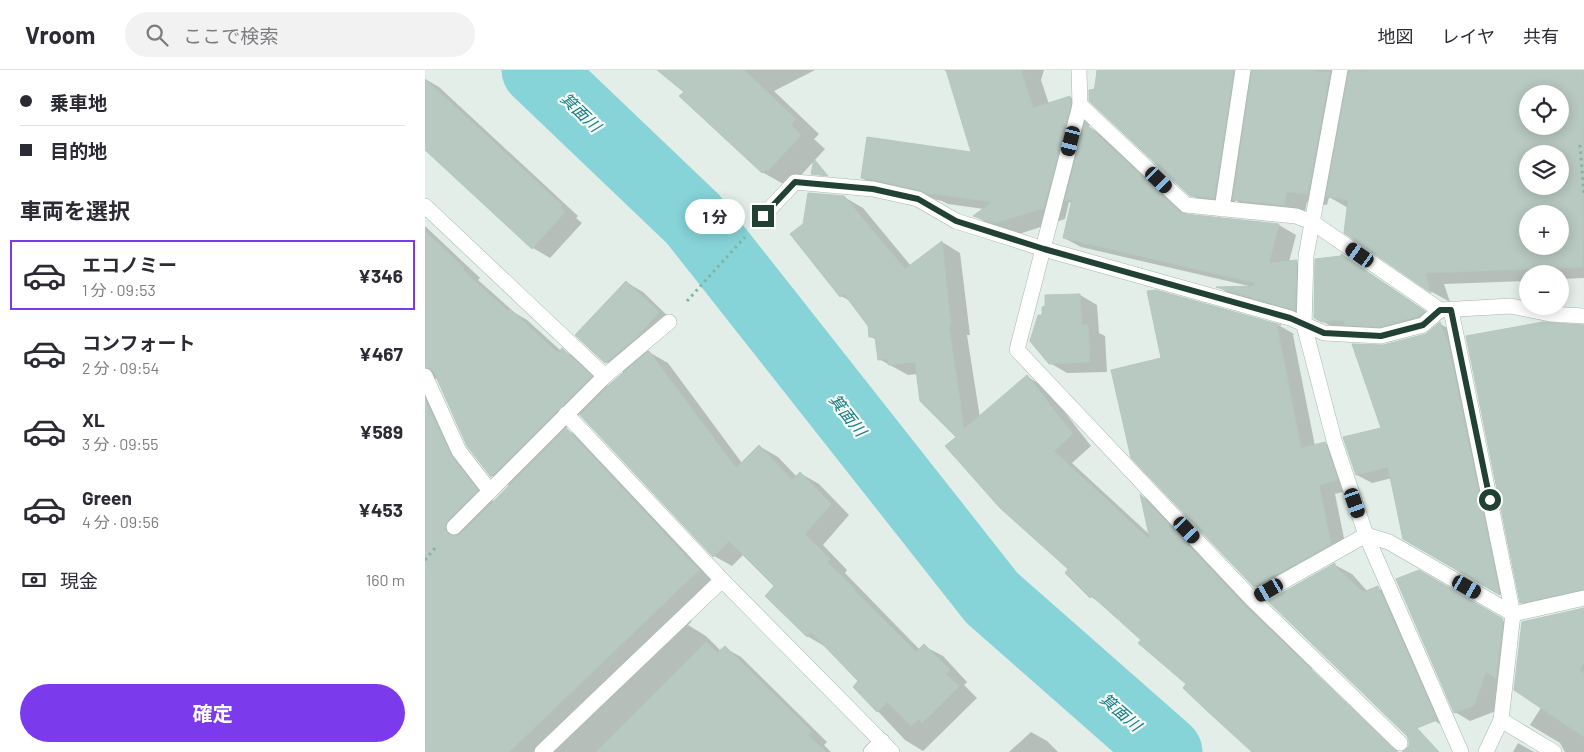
<!DOCTYPE html>
<html lang="ja">
<head>
<meta charset="utf-8">
<style>
	body { margin:0; font-family:Barlow,"Noto Sans JP",sans-serif; background:#f2f2f3; color:#2b2b33; height:100vh; display:flex; flex-direction:column; font-size:19px; white-space:nowrap }
	* { box-sizing:border-box; margin:0 }
	p { font-size:16px; color:#7c7c81 }
	.icon { flex:none; width:28px; height:28px; fill:none; stroke:currentColor; stroke-width:2; stroke-linecap:round; stroke-linejoin:round }
	.map { position:relative; flex:1; overflow:hidden }
	.sheet { display:flex; flex-direction:column; background:#fff; width:425px }
	.sheet>* { flex:none }
	.guide { display:grid; align-content:center; height:110px; padding:0 20px; background:#fff }
	.buttons { position:absolute; left:1094px; top:15px; display:grid; gap:10px }
	.buttons a { display:grid; place-items:center; width:50px; height:50px; border-radius:50%; background:#fff; box-shadow:0 2px 12px #0003; font-size:25px }
	.end { position:absolute; width:22px; height:22px; margin:-11px; border:6px solid #214135; background:#fff; box-shadow:0 0 0 2px #fff }
	.from { border-radius:50% }
	.bubble { position:absolute; height:35px; border-radius:18px; background:#fff; box-shadow:0 2px 12px #0003; font-size:16px; font-weight:700; line-height:35px; text-align:center }
	.car { position:absolute; width:15px; height:30px; margin:-15px -8px; border-radius:6px; box-shadow:0 0 4px 1px #0007; background:linear-gradient(#222 24%,#8ab4d8 0 40%,#222 0 76%,#8ab4d8 0 86%,#222 0) }
	.guide b { display:flex; align-items:center; gap:18px; height:48px; font-size:19px }
	.guide b+b { border-top:1px solid #e1e1e2 }
	.guide i { width:12px; height:12px; background:#2b2b33 }
	ul { padding:0; list-style:none }
	li { display:flex; align-items:center; gap:15px; height:70px; margin:0 10px 8px; padding:0 10px; border:2px solid transparent; border-radius:0px }
	li div { flex:1 }
	li b { display:block; font-size:19px }
	li em { font-style:normal; font-weight:700 }
	li.on { border-color:#7c3aed }
	li>.icon { width:45px; height:45px; stroke-width:1.5 }
	h2 { padding:0 20px; font-size:22px; line-height:60px }
	.pay { display:flex; align-items:center; gap:12px; height:55px; padding:0 20px; font-size:19px }
	.pay p { margin-inline-start:auto }
	.primary-button { display:flex; gap:10px; margin-top:auto; padding:10px 20px }
	.primary-button a { flex:1; height:58px; border-radius:30px; background:#7c3aed; color:#fff; font-size:20px; font-weight:700; line-height:58px; text-align:center }
	header { display:flex; align-items:center; gap:30px; box-sizing:border-box; height:70px; padding:0 25px; background:#fff; border-bottom:1px solid #e1e1e2 }
	header strong { font-size:24px }
	nav { display:flex; gap:28px; margin-inline-start:auto; font-size:18px }
	.search { width:350px; height:45px; background:#f2f2f3; display:flex; align-items:center; gap:12px; box-sizing:border-box; padding:0 18px; border-radius:28px; color:#7c7c81; font-size:19px }
	main { display:flex; flex:1; min-height:0 }
	.map>svg:first-child { display:block }
	.shadow { fill:#0003; fill-rule:evenodd }
	.lines { fill:none; stroke-linecap:round; stroke-linejoin:round }
	.river { stroke:#86d3d8; stroke-width:71 }
	.building { fill:#b8c9c1; stroke:#b5c8be; fill-rule:evenodd }
	.service-casing { stroke:#a5b7af; stroke-width:16 }
	.minor-casing { stroke:#a5b7af; stroke-width:16 }
	.path { stroke:#81b59f; stroke-width:3; stroke-dasharray:2.5 4; stroke-linecap:butt }
	.service { stroke:#fff; stroke-width:15 }
	.minor { stroke:#fff; stroke-width:15 }
	.route { stroke:#214135; stroke-width:6 }
	.labels { text-anchor:middle; stroke-width:4.5; stroke-linejoin:round; paint-order:stroke }
	.water-label { font-size:16px; font-style:italic; fill:#157c83; stroke:#f4faf6 }
</style>
</head>
<body>
<header>
<strong>Vroom</strong>
<div class="search"><svg class="icon" aria-label="search" viewBox="0 0 24 24"><circle cx="10" cy="10" r="6"/><path d="M15 15l6 6"/></svg>ここで検索</div>
<nav><a>地図</a><a>レイヤ</a><a>共有</a></nav>
</header>
<main>
<section class="sheet">
<div class="guide">
<b><i class="from"></i>乗車地</b>
<b><i></i>目的地</b>
</div>
<h2>車両を選択</h2>
<ul>
<li class="on"><svg class="icon" aria-label="car" viewBox="0 0 24 24"><path d="M5 17H2v-5l4-1 3-4h7l3 4 3 1v5h-3M9 17h6M6 11h13"/><circle cx="7" cy="17" r="2"/><circle cx="17" cy="17" r="2"/></svg><div><b>エコノミー</b><p>1 分 · 09:53</p></div><em>¥346</em></li>
<li><svg class="icon" aria-label="car" viewBox="0 0 24 24"><path d="M5 17H2v-5l4-1 3-4h7l3 4 3 1v5h-3M9 17h6M6 11h13"/><circle cx="7" cy="17" r="2"/><circle cx="17" cy="17" r="2"/></svg><div><b>コンフォート</b><p>2 分 · 09:54</p></div><em>¥467</em></li>
<li><svg class="icon" aria-label="car" viewBox="0 0 24 24"><path d="M5 17H2v-5l4-1 3-4h7l3 4 3 1v5h-3M9 17h6M6 11h13"/><circle cx="7" cy="17" r="2"/><circle cx="17" cy="17" r="2"/></svg><div><b>XL</b><p>3 分 · 09:55</p></div><em>¥589</em></li>
<li><svg class="icon" aria-label="car" viewBox="0 0 24 24"><path d="M5 17H2v-5l4-1 3-4h7l3 4 3 1v5h-3M9 17h6M6 11h13"/><circle cx="7" cy="17" r="2"/><circle cx="17" cy="17" r="2"/></svg><div><b>Green</b><p>4 分 · 09:56</p></div><em>¥453</em></li>
</ul>
<div class="pay"><svg class="icon" aria-label="cash" viewBox="0 0 24 24"><path d="M3 7h18v10H3z"/><circle cx="12" cy="12" r="2"/></svg>現金<p>160 m</p></div>
<div class="primary-button"><a>確定</a></div>
</section>
<div class="map">
<svg width="1159" height="682" viewBox="0 0 1159 682">
	<rect width="100%" height="100%" fill="#e3eee8"/>
	<g class="shadow">
		<path d="M246,0H390L349,21L394,64L389,69L400,79L368,114L362,116L337,102L261,22Z"/>
		<path d="M519,0H619L616,10L624,34L645,27L666,39L664,57L679,66L764,146L854,155L871,165L864,192H871L888,201L887,249L809,226L795,218L824,216L656,177L639,168L647,133L644,132L640,149L591,165L570,158L550,146L559,139L523,134L517,131L472,121L458,120L437,108L548,84L523,3Z"/>
		<path d="M672,0H1159V208L1135,209V204H1102V211L1019,214L1025,232L1007,222L920,162L923,138L904,127L902,135L882,132L879,146L829,141L810,130L809,139L786,137L766,125L667,32ZM1102,24H1135V56H1102ZM1102,84H1135V116H1102ZM1102,144H1135V176H1102Z"/>
		<path d="M0,9L14,17L153,146L151,148L157,153L125,188L108,178L0,78Z"/>
		<path d="M419,127L438,138L486,196L517,172L535,183L545,265H542L555,348L603,307L621,318L666,376L647,393L725,465L717,426L734,436L889,596L877,613L963,682H829L717,570L676,533L666,527L641,503L644,499L533,367L493,304L483,305L454,289L452,270L446,267L444,255L427,232L416,226L367,165Z"/>
		<path d="M0,156L55,208L53,210L90,243L102,250L136,281L137,280L154,289L184,317L200,303L181,292L152,265L201,212L218,222L250,253L222,281L243,293L317,393L334,376L353,387L372,407L375,403L394,414L424,445L398,475L422,500L420,503L495,580L499,576L518,586L542,612L539,615L552,628L498,681L480,670L430,617L435,611L401,577L382,566L351,516L319,484L307,496L289,486L155,344L140,359L158,369L290,510L259,543L267,551L263,555L281,566L296,581L300,578L316,587L402,672L399,675L406,682H0ZM13,308L67,406L85,416L69,432L42,396L9,309Z"/>
		<path d="M917,186L930,193L1012,249L969,263L911,259L890,247Z"/>
		<path d="M731,221L855,256L869,264L868,265L890,376L900,373L916,383L929,419L910,424L922,483L847,526L830,516L737,289Z"/>
		<path d="M655,225L672,235L674,263L680,266L682,302L642,303L625,293L619,247L621,237V226Z"/>
		<path d="M1015,254L1030,262L1088,532L979,468L967,408L947,413L932,405L958,359L959,276L1001,265Z"/>
		<path d="M1159,257V534L1116,544L1096,532Z"/>
		<path d="M910,495L927,504L943,522L953,518L970,528L1026,661L891,576Z"/>
		<path d="M994,502L1092,559L1084,636L1045,651L1030,642Z"/>
		<path d="M1159,539V682H1140L1135,673L1105,655L1124,625Z"/>
		<path d="M606,662L622,671L633,682H584Z"/>
		<path d="M1093,673L1109,682H1088Z"/>
	</g>
	<g class="lines">
		<path class="river" d="M112,0L268,149L567,528L742,682"/>
	</g>
	<g class="building">
		<path d="M232,0H319L371,49L366,55L376,65L343,101L341,99L337,103L254,26L259,22Z"/>
		<path d="M521,0H596L608,38L645,26L646,34L619,138L570,153L548,146L567,132L501,123L495,120L450,110L436,108L442,67L546,82Z"/>
		<path d="M672,0H809L789,128L765,126L664,31V20L670,19Z"/>
		<path d="M827,0H890V2H905L883,124L862,122L859,135L808,130Z"/>
		<path d="M947,0H1159L1158,197L1000,203L1006,223L919,163L923,130L901,127L924,1ZM1102,24H1135V56H1102ZM1102,84H1135V116H1102ZM1102,144H1135V176H1102Z"/>
		<path d="M0,9L137,135L135,137L140,142L107,179L0,80Z"/>
		<path d="M660,53L755,142L760,144L854,154L844,193L872,190L870,240L791,217L829,216L830,213L638,168L647,129L640,131Z"/>
		<path d="M389,89L403,106L386,104Z"/>
		<path d="M383,123L419,126L480,199L517,171L526,255H524L539,359L602,305L648,364L629,381L725,470L715,424L820,536L973,682H827L780,639L758,618L761,614L713,573L716,570L667,526L665,528L640,503L643,499L575,438L520,376L531,367L495,331L490,292L463,295V289L453,290L450,267H444L443,256L419,224L415,227L365,164L378,154Z"/>
		<path d="M0,161L39,198L38,200L83,241L85,239L133,283L137,278L167,306L66,407L42,376L9,302L5,298L0,297Z"/>
		<path d="M916,184L1000,241L993,246L955,257L920,255L919,250L897,252L889,248L890,189L916,186Z"/>
		<path d="M201,211L234,242L213,266L180,293L150,265Z"/>
		<path d="M731,220L856,255H852L876,378L900,372L913,410L894,415L906,474L829,517L706,388L686,300L736,288L722,221Z"/>
		<path d="M655,224L657,255H663L665,292L624,294L605,271L613,245H617V237L620,236V225Z"/>
		<path d="M1015,252L1021,269H1022L1075,525L978,469L963,397L931,405L918,367L956,358L927,274L958,275L1001,264Z"/>
		<path d="M1118,252L1159,255V519L1095,533L1041,266Z"/>
		<path d="M224,281L311,398L334,375L367,410L375,402L406,434L380,464L405,489L402,492L430,519L429,520L491,582L499,574L525,600L521,604L534,616L497,653L494,649L486,656L462,632L452,642L428,617L433,611L386,562L382,567L340,526L349,516L304,471L288,487L155,345L186,313Z"/>
		<path d="M0,329L26,385L53,420L22,451L20,459L23,464L31,466L36,464L141,358L274,500L84,682H0Z"/>
		<path d="M910,493V496L938,522L953,516L1012,650L992,658L1014,682H977L984,676V671L982,666L843,531Z"/>
		<path d="M994,500L1078,549L1071,608L1061,602L1049,636L1029,643L971,509Z"/>
		<path d="M1159,538V593L1154,600L1159,604V667L1089,620L1097,552Z"/>
		<path d="M281,572L292,583L300,576L387,662L383,665L401,682H171Z"/>
	</g>
	<g class="lines">
		<defs>
			<g id="service">
				<path d="M338,146L370,112L448,119L493,129L531,151"/>
				<path d="M619,179L865,248L899,263L956,266L998,255L1015,240"/>
			</g>
			<g id="minor">
				<path d="M654,0L655,35L592,280L827,529L975,673"/>
				<path d="M915,0L881,186L879,255L909,370L941,465L1036,682"/>
				<path d="M655,35L761,135L871,146L887,152L1015,240L1086,236L1125,244L1159,246"/>
				<path d="M0,136L180,306"/>
				<path d="M797,139L818,0"/>
				<path d="M531,151L619,179"/>
				<path d="M1026,240L1088,544"/>
				<path d="M0,306L34,381L65,421"/>
				<path d="M141,344L297,510L467,682"/>
				<path d="M29,457L180,306L244,252"/>
				<path d="M827,529L941,465L964,472L1088,544"/>
				<path d="M1076,650L1129,682"/>
				<path d="M117,682L297,510"/>
				<path d="M446,682L457,671"/>
				<path d="M1061,682L1076,650L1088,544L1159,528"/>
			</g>
		</defs>
		<use href="#service" class="service-casing"/>
		<use href="#minor" class="minor-casing"/>
		<g class="path">
			<path d="M1155,75L1159,125"/>
			<path d="M262,231L320,167"/>
			<path d="M0,490L10,478"/>
		</g>
		<use href="#service" class="service"/>
		<use href="#minor" class="minor"/>
	</g>
	<g class="lines">
		<path class="route" d="M338,146L370,112L448,119L493,129L531,151L619,179L865,248L899,263L956,266L998,255L1015,240H1026L1065,430"/>
	</g>
	<g class="labels">
		<g class="water-label">
			<text transform="translate(156 42) rotate(44)" y="6">箕面川</text>
			<text transform="translate(423 345) rotate(52)" y="6">箕面川</text>
			<text transform="translate(696 642) rotate(41)" y="6">箕面川</text>
		</g>
	</g>
</svg>
<div class="buttons">
<a><svg class="icon" aria-label="locate" viewBox="0 0 24 24"><circle cx="12" cy="12" r="6"/><path d="M12 2v4M12 18v4M2 12h4M18 12h4"/></svg></a>
<a><svg class="icon" aria-label="layers" viewBox="0 0 24 24"><path d="M12 4l9 5-9 5-9-5zM3 14l9 5 9-5"/></svg></a>
<a>+</a>
<a>−</a>
</div>
<i class="end from" style="left:1065px;top:430px"></i>
<i class="end" style="left:338px;top:146px"></i>
<div class="bubble" style="left:260px;top:129px;width:60px">1 分</div>
<i class="car" style="left:646px;top:71px;rotate:194deg"></i>
<i class="car" style="left:734px;top:110px;rotate:134deg"></i>
<i class="car" style="left:935px;top:185px;rotate:305deg"></i>
<i class="car" style="left:930px;top:433px;rotate:161deg"></i>
<i class="car" style="left:762px;top:460px;rotate:137deg"></i>
<i class="car" style="left:1042px;top:517px;rotate:120deg"></i>
<i class="car" style="left:844px;top:520px;rotate:240deg"></i>
</div>
</main>
</body>
</html>
